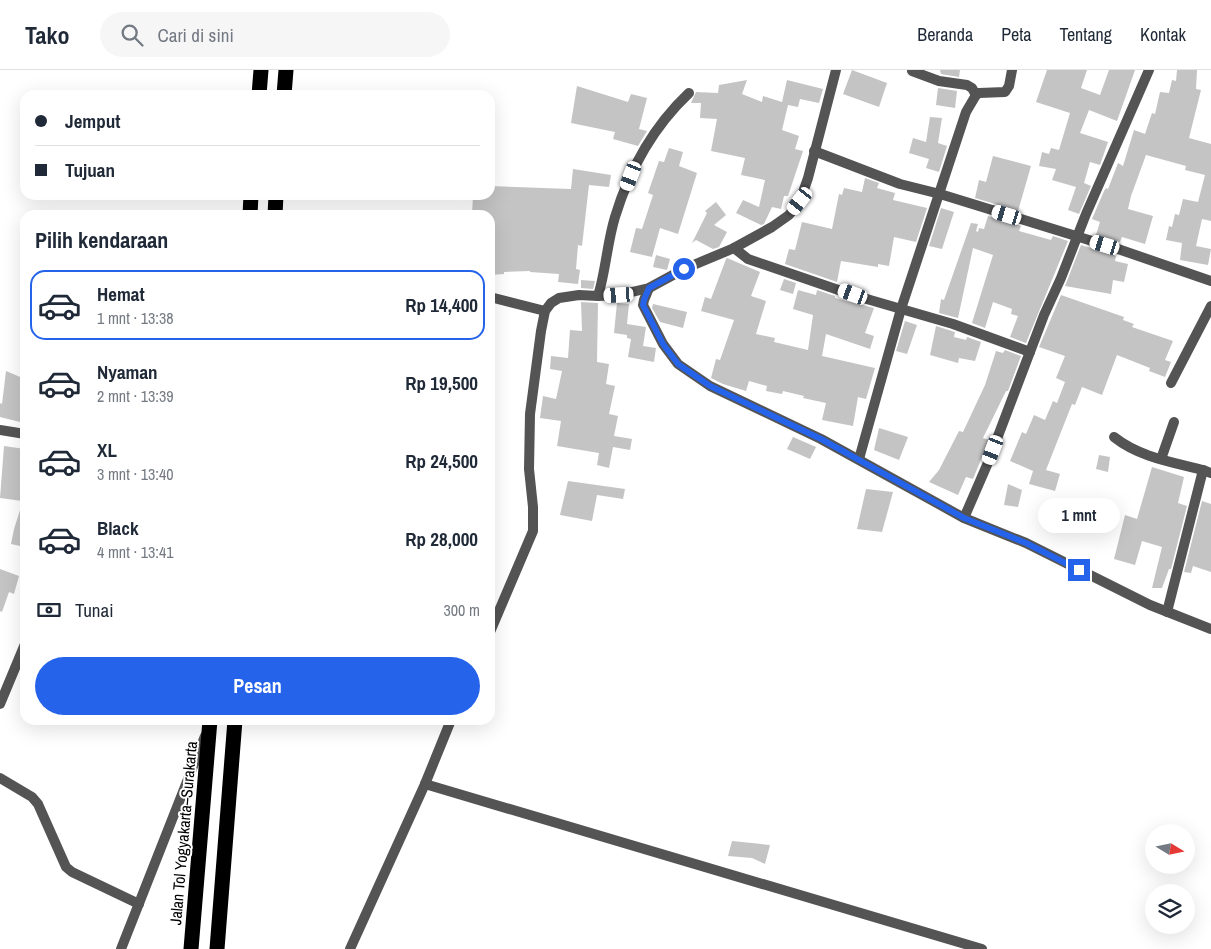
<!DOCTYPE html>
<html lang="id">
<head>
<meta charset="utf-8">
<style>
	body { margin:0; font-family:"Archivo Narrow",sans-serif; background:#f6f6f7; color:#1f2937; height:100vh; display:flex; flex-direction:column; font-size:19px; white-space:nowrap }
	* { box-sizing:border-box; margin:0 }
	p { font-size:16px; color:#747a83 }
	.icon { flex:none; width:28px; height:28px; fill:none; stroke:currentColor; stroke-width:2; stroke-linecap:round; stroke-linejoin:round }
	.map { position:relative; flex:1; overflow:hidden }
	.sheet { position:absolute; left:20px; top:140px; width:475px; height:515px; display:flex; flex-direction:column; background:#fff; border-radius:15px; box-shadow:0 5px 20px #0002 }
	.sheet>* { flex:none }
	.guide { position:absolute; left:20px; top:20px; width:475px; height:110px; border-radius:15px; box-shadow:0 5px 20px #0002; display:grid; align-content:center; height:110px; padding:0 15px; background:#fff }
	.needle { width:32px; rotate:100deg }
	.controls { position:absolute; left:1145px; top:754px; display:grid; gap:10px }
	.controls a { display:grid; place-items:center; width:50px; height:50px; border-radius:50%; background:#fff; box-shadow:0 5px 20px #0002; font-size:25px }
	.end { position:absolute; width:22px; height:22px; margin:-11px; border:6px solid #2563eb; background:#fff; box-shadow:0 0 0 2px #fff }
	.from { border-radius:50% }
	.bubble { position:absolute; height:35px; border-radius:18px; background:#fff; box-shadow:0 5px 20px #0002; font-size:16px; font-weight:700; line-height:35px; text-align:center }
	.car { position:absolute; width:15px; height:30px; margin:-15px -8px; border-radius:6px; box-shadow:0 0 4px 1px #0007; background:linear-gradient(#fff 24%,#345 0 40%,#fff 0 76%,#345 0 86%,#fff 0) }
	.guide b { display:flex; align-items:center; gap:18px; height:48px; font-size:19px }
	.guide b+b { border-top:1px solid #e0e1e3 }
	.guide i { width:12px; height:12px; background:#1f2937 }
	ul { padding:0; list-style:none }
	li { display:flex; align-items:center; gap:15px; height:70px; margin:0 10px 8px; padding:0 5px; border:2px solid transparent; border-radius:15px }
	li div { flex:1 }
	li b { display:block; font-size:19px }
	li em { font-style:normal; font-weight:700 }
	li.selected { border-color:#2563eb }
	li>.icon { width:45px; height:45px; stroke-width:1.5 }
	h2 { padding:0 15px; font-size:22px; line-height:60px }
	.pay { display:flex; align-items:center; gap:12px; height:55px; padding:0 15px; font-size:19px }
	.pay p { margin-inline-start:auto }
	.action { display:flex; gap:10px; margin-top:auto; padding:10px 15px }
	.action a { flex:1; height:58px; border-radius:30px; background:#2563eb; color:#fff; font-size:20px; font-weight:700; line-height:58px; text-align:center }
	header { display:flex; align-items:center; gap:30px; box-sizing:border-box; height:70px; padding:0 25px; background:#fff; border-bottom:1px solid #e0e1e3 }
	header strong { font-size:24px }
	nav { display:flex; gap:28px; margin-inline-start:auto; font-size:18px }
	.search { width:350px; height:45px; background:#f6f6f7; display:flex; align-items:center; gap:12px; box-sizing:border-box; padding:0 18px; border-radius:28px; color:#747a83; font-size:19px }
	.map>svg:first-child { display:block }
	.building { fill:#c4c4c4 }
	.lines { fill:none; stroke-linecap:round; stroke-linejoin:round }
	.street { stroke:#545454; stroke-width:10 }
	.highway { stroke:#000; stroke-width:15 }
	.route { stroke:#2563eb; stroke-width:6 }
	.labels { text-anchor:middle; stroke-width:4; stroke-linejoin:round; paint-order:stroke }
	.street-label { font-size:16px; fill:#000; stroke:#fff }
</style>
</head>
<body>
<header>
<strong>Tako</strong>
<div class="search"><svg class="icon" aria-label="search" viewBox="0 0 24 24"><circle cx="10" cy="10" r="6"/><path d="M15 15l6 6"/></svg>Cari di sini</div>
<nav><a>Beranda</a><a>Peta</a><a>Tentang</a><a>Kontak</a></nav>
</header>
<div class="map">
<svg width="1211" height="879" viewBox="0 0 1211 879">
	<rect width="100%" height="100%" fill="#fff"/>
	<g class="building">
		<path d="M852,0L887,13L879,37L843,24Z"/>
		<path d="M940,0H960L959,7L941,4Z"/>
		<path d="M1047,0H1087L1081,18L1100,25L1109,0H1135L1117,51L1089,40L1080,63L1108,72L1100,95L1090,92L1084,113L1091,116L1079,144L1068,140L1076,117L1052,110L1056,99L1039,96L1042,82L1049,84L1051,78L1059,80L1070,43L1036,32Z"/>
		<path d="M1177,0H1197L1196,19L1201,20L1189,68L1211,74V151L1202,149L1196,176L1211,179L1208,195L1180,190L1182,173L1166,170L1169,156L1172,157L1175,144L1179,145L1183,129L1198,132L1205,105L1185,100L1186,96L1146,85L1131,126L1128,139L1153,146L1145,174L1122,167L1120,172L1096,165L1100,152L1092,149L1104,121L1106,118L1108,119L1118,93L1123,96L1134,60L1145,64L1152,43L1155,44L1160,22L1169,23L1172,10L1176,11Z"/>
		<path d="M747,10L742,24L762,32L763,26L782,32L787,10L823,19L819,33L800,29L798,37L788,35L782,60L799,66L795,79L803,81L788,126H784L781,139L772,137L764,154L761,155L736,143L743,130L759,137L765,110L741,105L745,88L711,81L717,49L700,48L701,33H691L696,22L718,23L719,15Z"/>
		<path d="M577,16L628,32L631,24L647,28L639,59L647,61L638,76L613,69L615,62L571,53Z"/>
		<path d="M938,18L957,21L955,38L936,35Z"/>
		<path d="M930,47L942,48L938,73L947,76L939,102L926,98L929,89L909,83L913,68L926,72Z"/>
		<path d="M669,78L683,82L679,96L697,103L678,164L660,158L652,187L630,182L636,158L642,159L653,125L648,123L659,91L664,92Z"/>
		<path d="M993,86L1031,96L1018,141L975,128L979,110L986,112Z"/>
		<path d="M573,99L611,105L609,117L589,115L582,176L578,175L576,199L580,200L578,214L558,212L559,204L530,202V201L504,202V204L490,205V145H472L473,125H490V116L571,119Z"/>
		<path d="M865,108L879,113L877,118L895,123L893,130L927,138L916,172L894,167L889,196L878,194V197L841,191L837,212L785,194L789,179L795,180L802,152L832,159L839,124L842,125L844,118L862,122Z"/>
		<path d="M716,132L726,145L714,155L727,162L719,177L713,179L696,170L692,173L707,143L705,141Z"/>
		<path d="M941,138L954,142L942,179L929,176Z"/>
		<path d="M988,146L1021,156L1019,161L1051,170L1053,166L1068,171L1026,273L1010,267L1018,246L1011,244L1012,239L993,232L985,258L972,253L993,185L973,178L958,248L939,243L941,229L944,230L971,153L978,154L976,161L978,162L979,158L984,159Z"/>
		<path d="M1081,175L1116,186L1115,191L1128,194L1124,212L1113,210L1111,224L1065,216Z"/>
		<path d="M656,185L670,189L667,200L653,197Z"/>
		<path d="M727,188L760,202L751,226L766,231L756,264L775,268L774,272L808,280L813,245L793,239L798,220L816,225L817,220L835,226V228L874,238L865,263L874,266L870,279L826,264L822,286L875,298L866,329L858,327L853,356L822,350L826,333L803,328L804,326L783,321L782,324L766,321L767,316L749,311L746,321L723,314L711,308L716,289L720,290L734,250L701,241L705,227L711,229L726,189Z"/>
		<path d="M784,209L796,213L793,224L780,220Z"/>
		<path d="M581,210L595,211L593,219L581,218Z"/>
		<path d="M1061,225L1124,247L1123,250L1134,254L1132,257L1173,271L1165,290L1171,292L1165,307L1149,301L1150,298L1117,285L1102,325L1082,317L1075,335L1072,334L1046,400L1060,404L1055,421L1029,414L1033,401L1010,391L1022,362L1026,364L1034,345L1045,350L1053,331L1057,333L1065,312L1056,308L1065,286L1039,277Z"/>
		<path d="M581,232L598,233L597,292L609,294L606,314L615,316L609,344L618,346L614,366L632,369L630,380L613,377L609,398L597,395L599,383L557,376L561,351L540,348L543,326L556,329L562,301L550,299L551,286L568,288L570,260L582,261Z"/>
		<path d="M617,233L629,234L627,254L646,257L643,276L656,278L654,292L628,287L631,269L627,268V265L614,263Z"/>
		<path d="M653,234L687,242L683,258L660,252L652,238Z"/>
		<path d="M905,251L917,255L907,284L896,281Z"/>
		<path d="M936,256L955,262L954,267L966,270L967,267L981,272L975,291L959,288L958,293L930,285Z"/>
		<path d="M1005,280L1021,286L1008,321H1006L983,368L989,370L973,409L966,407L958,425L929,412L939,400L959,361L963,362L985,315L996,281L1003,283Z"/>
		<path d="M6,301L25,309V333H22L20,352L0,347V333L2,334Z"/>
		<path d="M879,358L908,367L899,390L874,380Z"/>
		<path d="M793,367L816,377L810,389L787,379Z"/>
		<path d="M4,376L25,379V415L22,431L0,428Z"/>
		<path d="M1099,385L1110,387L1108,402L1096,399Z"/>
		<path d="M1152,397L1184,407L1178,433L1187,436L1171,499H1169L1162,518H1152L1162,477L1142,471L1135,495L1114,489L1125,445L1137,449Z"/>
		<path d="M568,411L625,419L623,429L597,425L592,451L560,445Z"/>
		<path d="M1008,414L1022,420L1018,437L1004,435Z"/>
		<path d="M866,419L893,422L882,462L857,459Z"/>
		<path d="M1202,431L1211,434V502L1193,496L1191,503L1184,502Z"/>
		<path d="M22,434L25,435V477L11,474L14,459Z"/>
		<path d="M0,499L19,506L14,524L9,522L2,542L0,541Z"/>
		<path d="M732,771L770,775L765,794L752,788L728,786Z"/>
	</g>
	<g class="lines">
		<g class="street">
			<path d="M912,1L939,11L967,15L972,18L976,25"/>
			<path d="M814,81L900,114L940,124L1118,179L1211,211"/>
			<path d="M734,178L748,189L853,225L953,254L1030,282"/>
			<path d="M649,218L644,230L643,235L663,274L678,294L710,316L821,369L964,448L1026,473L1150,535L1211,559"/>
			<path d="M598,226C606,200 607,173 615,147C629,101 653,57 689,23"/>
			<path d="M490,227L545,241"/>
			<path d="M1171,313L1211,236"/>
			<path d="M0,360L25,364"/>
			<path d="M1114,367C1139,387 1172,392 1203,400"/>
			<path d="M859,389L901,239L966,42L976,25L979,23L1005,22L1009,16L1012,0"/>
			<path d="M1161,389L1174,352"/>
			<path d="M964,448L987,395L1044,245L1061,208L1086,144L1149,0"/>
			<path d="M1167,542L1203,400L1211,403"/>
			<path d="M490,562L533,461V437L529,399L530,344L541,261L545,241L551,233L559,228L579,225L598,226L619,225L649,218L684,199L734,178L772,157L789,145L800,131L808,108L836,0"/>
			<path d="M0,634L25,574"/>
			<path d="M0,708L32,727L38,734L66,797L72,802L139,834"/>
			<path d="M425,714L982,879"/>
			<path d="M121,879L205,666"/>
			<path d="M350,879L425,714L451,650"/>
		</g>
		<g class="highway">
			<path d="M259,25L261,0"/>
			<path d="M284,25L286,0"/>
			<path d="M250,145L251,125"/>
			<path d="M275,145L276,125"/>
			<path d="M191,879L210,650"/>
			<path d="M217,879L235,650"/>
		</g>
	</g>
	<g class="lines">
		<path class="route" d="M684,199L649,218L644,230L643,235L663,274L678,294L710,316L821,369L964,448L1026,473L1079,500"/>
	</g>
	<g class="labels">
		<g class="street-label">
			<text transform="translate(183 763) rotate(-85)" y="6">Jalan Tol Yogyakarta–Surakarta</text>
		</g>
	</g>
</svg>
<div class="controls">
<a><svg class="needle" viewBox="-14 -14 28 28"><path d="M0-13l5 13h-10z" fill="#e53935"/><path d="M0 13l5-13h-10z" fill="#747a83"/></svg></a>
<a><svg class="icon" aria-label="layers" viewBox="0 0 24 24"><path d="M12 4l9 5-9 5-9-5zM3 14l9 5 9-5"/></svg></a>
</div>
<i class="end from" style="left:684px;top:199px"></i>
<i class="end" style="left:1079px;top:500px"></i>
<div class="bubble" style="left:1038px;top:428px;width:82px">1 mnt</div>
<i class="car" style="left:631px;top:106px;rotate:201deg"></i>
<i class="car" style="left:800px;top:131px;rotate:218deg"></i>
<i class="car" style="left:1007px;top:145px;rotate:287deg"></i>
<i class="car" style="left:1105px;top:175px;rotate:287deg"></i>
<i class="car" style="left:853px;top:224px;rotate:290deg"></i>
<i class="car" style="left:619px;top:225px;rotate:267deg"></i>
<i class="car" style="left:993px;top:380px;rotate:201deg"></i>
<div class="guide">
<b><i class="from"></i>Jemput</b>
<b><i></i>Tujuan</b>
</div>
<section class="sheet">
<h2>Pilih kendaraan</h2>
<ul>
<li class="selected"><svg class="icon" aria-label="car" viewBox="0 0 24 24"><path d="M5 17H2v-5l4-1 3-4h7l3 4 3 1v5h-3M9 17h6M6 11h13"/><circle cx="7" cy="17" r="2"/><circle cx="17" cy="17" r="2"/></svg><div><b>Hemat</b><p>1 mnt · 13:38</p></div><em>Rp 14,400</em></li>
<li><svg class="icon" aria-label="car" viewBox="0 0 24 24"><path d="M5 17H2v-5l4-1 3-4h7l3 4 3 1v5h-3M9 17h6M6 11h13"/><circle cx="7" cy="17" r="2"/><circle cx="17" cy="17" r="2"/></svg><div><b>Nyaman</b><p>2 mnt · 13:39</p></div><em>Rp 19,500</em></li>
<li><svg class="icon" aria-label="car" viewBox="0 0 24 24"><path d="M5 17H2v-5l4-1 3-4h7l3 4 3 1v5h-3M9 17h6M6 11h13"/><circle cx="7" cy="17" r="2"/><circle cx="17" cy="17" r="2"/></svg><div><b>XL</b><p>3 mnt · 13:40</p></div><em>Rp 24,500</em></li>
<li><svg class="icon" aria-label="car" viewBox="0 0 24 24"><path d="M5 17H2v-5l4-1 3-4h7l3 4 3 1v5h-3M9 17h6M6 11h13"/><circle cx="7" cy="17" r="2"/><circle cx="17" cy="17" r="2"/></svg><div><b>Black</b><p>4 mnt · 13:41</p></div><em>Rp 28,000</em></li>
</ul>
<div class="pay"><svg class="icon" aria-label="cash" viewBox="0 0 24 24"><path d="M3 7h18v10H3z"/><circle cx="12" cy="12" r="2"/></svg>Tunai<p>300 m</p></div>
<div class="action"><a>Pesan</a></div>
</section>
</div>
</body>
</html>
